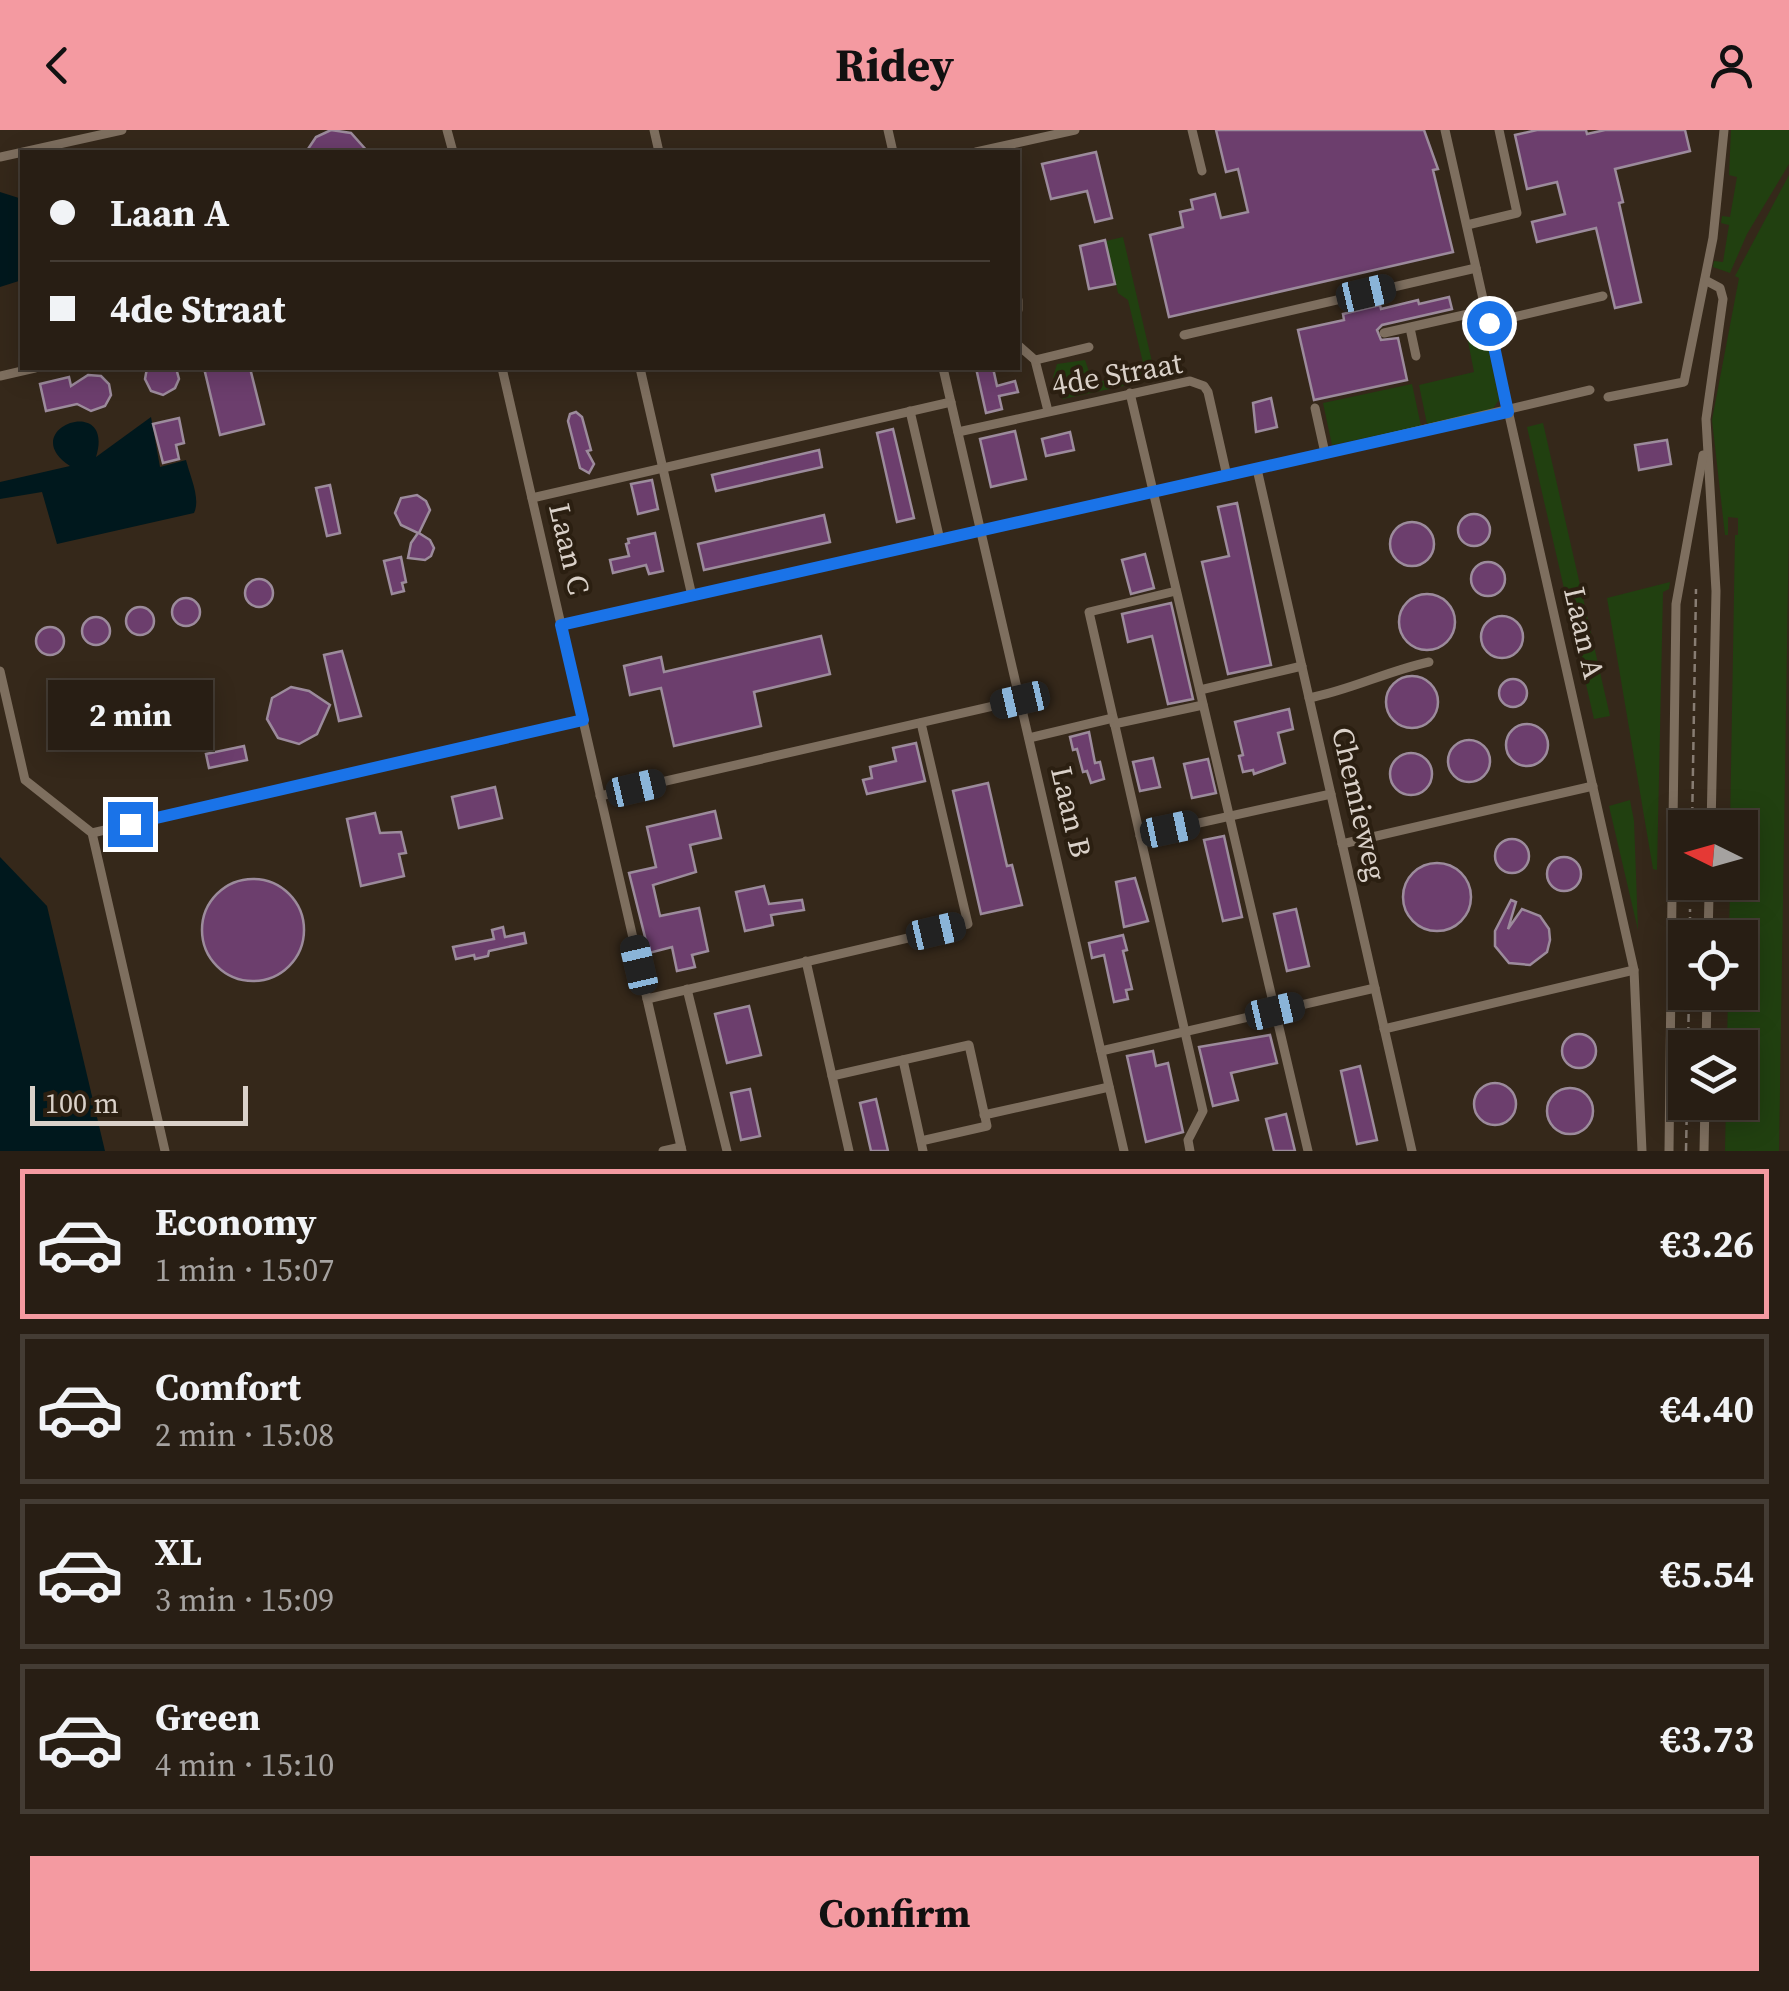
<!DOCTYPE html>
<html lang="en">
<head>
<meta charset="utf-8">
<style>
	body { margin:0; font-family:"Source Serif 4",serif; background:#342b22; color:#f1f3f6; height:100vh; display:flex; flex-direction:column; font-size:38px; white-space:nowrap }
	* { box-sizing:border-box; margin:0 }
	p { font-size:32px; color:#a5a2a0 }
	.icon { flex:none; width:55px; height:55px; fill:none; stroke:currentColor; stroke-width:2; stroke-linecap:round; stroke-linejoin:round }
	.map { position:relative; height:1021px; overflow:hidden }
	.panel { display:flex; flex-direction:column; background:#281e14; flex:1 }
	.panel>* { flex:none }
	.guide { position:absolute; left:20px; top:20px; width:1000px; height:220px; border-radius:0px; box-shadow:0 5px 25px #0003,0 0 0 2px #443c34; display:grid; align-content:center; height:220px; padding:0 30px; background:#281e14 }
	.needle { width:65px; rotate:275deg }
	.controls { position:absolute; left:1668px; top:680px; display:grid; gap:20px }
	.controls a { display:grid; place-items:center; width:90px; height:90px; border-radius:0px; background:#281e14; box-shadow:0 5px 25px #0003,0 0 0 2px #443c34; font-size:50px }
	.scale { position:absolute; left:30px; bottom:25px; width:218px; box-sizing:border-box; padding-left:10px; border:5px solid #dad1c9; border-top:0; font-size:28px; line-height:35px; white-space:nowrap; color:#dad1c9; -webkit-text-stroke:8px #2b1f11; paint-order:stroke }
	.end { position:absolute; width:45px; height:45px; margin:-22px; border:12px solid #1a73e8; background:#fff; box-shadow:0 0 0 5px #fff }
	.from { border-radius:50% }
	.bubble { position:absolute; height:70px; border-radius:0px; background:#281e14; box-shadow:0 5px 25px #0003,0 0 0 2px #443c34; font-size:32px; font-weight:700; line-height:70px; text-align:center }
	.car { position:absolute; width:30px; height:60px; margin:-30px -15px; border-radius:12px; box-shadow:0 0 8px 2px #0007; background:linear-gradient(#222 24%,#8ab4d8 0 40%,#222 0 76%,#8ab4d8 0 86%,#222 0) }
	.guide b { display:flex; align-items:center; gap:35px; height:95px; font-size:38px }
	.guide b+b { border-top:2px solid #443c34 }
	.guide i { width:25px; height:25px; background:#f1f3f6 }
	ul { padding:18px 0 0; list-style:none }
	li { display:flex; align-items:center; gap:30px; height:150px; margin:0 20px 15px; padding:0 10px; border:5px solid #443c34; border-radius:0px }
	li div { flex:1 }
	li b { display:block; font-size:38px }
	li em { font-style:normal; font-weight:700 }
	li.active { border-color:#f49aa1 }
	li>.icon { width:90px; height:90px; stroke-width:1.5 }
	.primary-button { display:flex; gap:20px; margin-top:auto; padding:20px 30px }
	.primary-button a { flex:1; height:115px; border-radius:0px; background:#f49aa1; color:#111; font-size:40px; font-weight:700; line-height:115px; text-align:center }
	header { display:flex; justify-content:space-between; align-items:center; height:130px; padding:0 30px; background:#f49aa1; color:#111; font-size:45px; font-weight:700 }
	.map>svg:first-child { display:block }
	.green { fill:#214010 }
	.water { fill:#00181d }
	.building { fill:#6c3e6d; stroke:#9c8b9c; stroke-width:2.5 }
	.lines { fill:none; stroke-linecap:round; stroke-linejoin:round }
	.path { stroke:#887d73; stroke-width:2.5; stroke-dasharray:8 5; stroke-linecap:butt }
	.service { stroke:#7e6f5f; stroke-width:9 }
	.route { stroke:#1a73e8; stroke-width:12 }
	.labels { text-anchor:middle; stroke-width:8; stroke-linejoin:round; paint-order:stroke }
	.street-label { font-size:30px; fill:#dad1c9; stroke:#2b1f11 }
</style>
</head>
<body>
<header><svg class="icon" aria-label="back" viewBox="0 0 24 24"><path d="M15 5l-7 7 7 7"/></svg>Ridey<svg class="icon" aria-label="person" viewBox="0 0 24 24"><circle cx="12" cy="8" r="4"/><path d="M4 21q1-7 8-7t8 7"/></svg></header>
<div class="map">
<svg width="1789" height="1021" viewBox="0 0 1789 1021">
	<rect width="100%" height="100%" fill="#35281a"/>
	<g class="green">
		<path d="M1731,0H1789V34L1747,104L1730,143L1713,137L1714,131L1723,132L1729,95L1721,93L1722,86L1730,87L1737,47L1729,45Z"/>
		<path d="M1789,45V392L1779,1021H1725L1726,973L1740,972V918L1727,917L1728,863L1740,862V808L1729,807L1730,753L1740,752V698L1730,697L1735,405H1738V388L1728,387V405H1725L1712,290L1739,148L1735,146Z"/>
		<path d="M1123,107L1156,249L1063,269L1053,247L1057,234L1085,230L1093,253L1145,241L1128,170L1118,163L1106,111Z"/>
		<path d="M1476,193L1484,199L1499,270L1492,280L1427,294L1419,255L1474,242L1465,196Z"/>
		<path d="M1412,254L1421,296L1332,315L1323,273Z"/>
		<path d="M1543,293L1610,586L1594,589L1527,297Z"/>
		<path d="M1670,452L1669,459L1663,462L1657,740L1653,739L1607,468Z"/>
		<path d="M1630,670L1634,691L1638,800L1609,676Z"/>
	</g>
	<g class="water">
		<path d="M0,62L22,69V150L0,157Z"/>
		<path d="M151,287L160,337L186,330C190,346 201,369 194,383L57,414L42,362L0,369V352L70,336C14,299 116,262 96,327Z"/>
		<path d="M0,727L47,776L105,1021H0Z"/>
	</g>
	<g class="building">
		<path d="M331,0L351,3L368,22H306L316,7Z"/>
		<path d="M1216,0H1424L1438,39L1433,40L1453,122L1169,187L1150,105L1183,97L1180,82L1193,79L1191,70L1215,64L1221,88L1248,82L1238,39L1226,42Z"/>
		<path d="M1537,0H1586L1587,4L1605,0H1685L1690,21L1615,39L1623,72L1619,73L1641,172L1615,178L1596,98L1537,112L1532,92L1565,84L1557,52L1527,59L1515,5Z"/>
		<path d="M1096,22L1112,88L1095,92L1087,61L1051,69L1042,34Z"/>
		<path d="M1105,110L1115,154L1089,159L1080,116Z"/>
		<path d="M1449,167L1452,179L1382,195L1377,200L1381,210L1398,208L1407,250L1314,270L1298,200L1344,190L1343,184L1380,175L1381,179L1418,170L1419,174Z"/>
		<path d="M147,238H176L179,249L175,258L163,265L151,261L145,249Z"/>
		<path d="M204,238H250L264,294L220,305Z"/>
		<path d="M976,238H993L997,256L1015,251L1018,262L999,266L1002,279L986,283Z"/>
		<path d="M88,245L101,246L109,254L111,265L105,276L91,281L77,274L46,281L40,254L69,247L71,256Z"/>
		<path d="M1271,268L1277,297L1256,302L1253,273Z"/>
		<path d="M576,282L582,287L591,320L587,321L594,334L589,343L580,338L568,291L570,284Z"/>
		<path d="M179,288L184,313L176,315L179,329L163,333L153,294Z"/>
		<path d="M893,299L914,388L897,392L877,303Z"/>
		<path d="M1015,301L1026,349L991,357L980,309Z"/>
		<path d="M1070,302L1074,320L1046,326L1042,309Z"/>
		<path d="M1667,310L1671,334L1639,340L1635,315Z"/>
		<path d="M819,320L822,337L716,361L712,345Z"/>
		<path d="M652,350L658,379L638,384L631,354Z"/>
		<path d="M330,355L340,403L327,406L316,358Z"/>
		<path d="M417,365L426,371L430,380L419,403L430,410L434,418L431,426L425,430L408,428L411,413L418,403L401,395L395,383L401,368Z"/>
		<path d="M1237,373L1271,535L1228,544L1202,432L1229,426L1218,377Z"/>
		<circle cx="1474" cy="400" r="16"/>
		<path d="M824,385L830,412L704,440L698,414Z"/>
		<circle cx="1412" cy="414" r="22"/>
		<path d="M655,403L663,441L649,444L646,435L613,443L610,430L629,426L626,414L629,413L628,409Z"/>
		<path d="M1145,424L1154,458L1131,464L1122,430Z"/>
		<path d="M401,427L406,452L402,453L404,461L392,464L384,431Z"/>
		<circle cx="1488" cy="449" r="17"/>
		<circle cx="259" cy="463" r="14"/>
		<circle cx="1427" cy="492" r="28"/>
		<circle cx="186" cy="482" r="14"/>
		<path d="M1171,473L1193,569L1168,574L1152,506L1128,512L1122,484Z"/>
		<circle cx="140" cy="491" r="14"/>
		<circle cx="1502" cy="507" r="21"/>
		<circle cx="96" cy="501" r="14"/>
		<circle cx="50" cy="511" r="14"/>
		<path d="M821,506L830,544L754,562L761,596L674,616L661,558L630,565L624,536L661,527L664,542Z"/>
		<path d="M342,521L361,586L339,591L324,525Z"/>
		<circle cx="1412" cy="572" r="26"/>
		<circle cx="1513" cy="563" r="14"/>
		<path d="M291,557L309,561L330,575L317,604L299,614L278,608L267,589L272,568Z"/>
		<path d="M1289,579L1293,599L1278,603L1285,633L1254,644L1253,640L1243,642L1239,626L1243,625L1235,592Z"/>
		<circle cx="1527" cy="615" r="21"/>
		<path d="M1089,602L1095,633L1100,632L1104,649L1091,653L1087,641L1083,642L1077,619L1073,620L1070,607Z"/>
		<circle cx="1469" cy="631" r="21"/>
		<path d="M916,613L925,651L867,664L863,650L872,648L870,637L896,631L893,618Z"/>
		<path d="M244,616L247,630L209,638L206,624Z"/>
		<circle cx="1411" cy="644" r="21"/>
		<path d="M1153,628L1160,657L1140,661L1133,632Z"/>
		<path d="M1208,629L1216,663L1192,668L1184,634Z"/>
		<path d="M988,653L1007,736L1012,735L1022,775L981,784L953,661Z"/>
		<path d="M495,657L502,688L459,698L452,667Z"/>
		<path d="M715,681L721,708L690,715L696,742L653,755L660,786L699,778L708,821L692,825L695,837L677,841L672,817L649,823L629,743L656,737L647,697Z"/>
		<path d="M375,683L380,703L401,702L406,723L399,724L404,746L361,756L347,689Z"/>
		<path d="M1224,706L1242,787L1223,791L1204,710Z"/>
		<circle cx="1512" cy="726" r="17"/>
		<circle cx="1564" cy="744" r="17"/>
		<circle cx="1437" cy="767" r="34"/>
		<path d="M1135,748L1148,791L1124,797L1116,752Z"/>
		<circle cx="253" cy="800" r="51"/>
		<path d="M764,756L769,774L802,770L804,780L771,785L773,795L745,801L736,762Z"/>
		<path d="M1511,770L1516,772L1508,799L1522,779L1540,786L1549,799L1550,810L1547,822L1530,835L1509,833L1495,816V801Z"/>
		<path d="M1296,779L1309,836L1287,841L1274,784Z"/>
		<path d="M503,797L505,807L524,803L526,813L489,821L488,826L475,829L474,825L456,829L453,817L494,809L492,800Z"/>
		<path d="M1123,805L1127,820L1123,821L1132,859L1126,860L1128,869L1114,872L1104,825L1092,828L1089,813Z"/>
		<path d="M749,876L761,925L727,933L715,884Z"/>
		<circle cx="1579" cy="921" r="17"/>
		<path d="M1270,905L1277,933L1231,943L1238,970L1213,976L1199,917Z"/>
		<path d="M1153,921L1156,936L1168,933L1183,1002L1146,1012L1127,926Z"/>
		<path d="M1360,936L1377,1010L1357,1014L1341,941Z"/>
		<circle cx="1495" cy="974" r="21"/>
		<circle cx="1570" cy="981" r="23"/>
		<path d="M750,959L760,1006L741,1010L731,963Z"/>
		<path d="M876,969L888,1021H871L860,973Z"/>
		<path d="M1286,984L1295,1021H1274L1266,989Z"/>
	</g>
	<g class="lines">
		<g class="path">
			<path d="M1692,698L1696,459"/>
			<path d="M1690,808V779"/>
			<path d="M1688,918L1689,862"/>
			<path d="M1686,1021L1687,972"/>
		</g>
		<g class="service">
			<path d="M447,0L453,22"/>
			<path d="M654,0L659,22"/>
			<path d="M888,0L893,22"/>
			<path d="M1192,0L1202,41"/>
			<path d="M1445,0L1634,840L1642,1021"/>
			<path d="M976,22L1075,0"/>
			<path d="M0,27L122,0"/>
			<path d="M1467,95L1517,83L1499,0"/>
			<path d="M1705,150L1720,158L1723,169L1706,289L1716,461L1711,698"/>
			<path d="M1018,170V180"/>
			<path d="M1489,193L1603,166"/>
			<path d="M1410,198L1416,226"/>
			<path d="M1384,203L1486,180"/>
			<path d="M1184,205L1476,138"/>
			<path d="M1018,215L1035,230L1048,281"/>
			<path d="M1035,230L1089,217"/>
			<path d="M502,238L682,1021"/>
			<path d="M640,238L692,466"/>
			<path d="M943,238L1124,1021"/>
			<path d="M0,246L35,238"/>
			<path d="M1130,263L1308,1021"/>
			<path d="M1608,267L1684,252L1713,108L1724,0"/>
			<path d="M1315,278L1325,323"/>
			<path d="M910,281L940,410"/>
			<path d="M958,302L1190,251L1204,256L1208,262L1227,346L1590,260"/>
			<path d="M1257,339L1412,1021"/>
			<path d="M532,368L951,272"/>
			<path d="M1176,461L1089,482L1203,981L1188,1010L1190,1021"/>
			<path d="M561,495L1227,346"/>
			<path d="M0,541L25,650L92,703L165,1021"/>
			<path d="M1200,560L1302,536"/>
			<path d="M1309,568C1351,560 1387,541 1429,532"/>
			<path d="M1114,594L1203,575"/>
			<path d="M1029,608L1113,588"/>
			<path d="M600,666L1020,570"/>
			<path d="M92,703L583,590"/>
			<path d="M1140,706L1331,664"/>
			<path d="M1342,714L1593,656"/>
			<path d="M1672,766L1676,474L1703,325"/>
			<path d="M806,831L849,1021"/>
			<path d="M687,859L727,1021"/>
			<path d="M647,869L968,794L921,593"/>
			<path d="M1384,899L1634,840"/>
			<path d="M1706,918L1707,862"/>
			<path d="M1101,921L1375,858"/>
			<path d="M903,930L923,1021"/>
			<path d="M832,946L969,915L987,996L921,1011"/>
			<path d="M984,985L1109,957"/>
			<path d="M663,1021L681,1017"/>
			<path d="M1669,1021L1672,766H1709L1708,808"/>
			<path d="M1704,1021L1705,972"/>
		</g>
	</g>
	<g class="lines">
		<path class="route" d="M130,694L583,590L561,495L1508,282L1489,193"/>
	</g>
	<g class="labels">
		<g class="street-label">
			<text transform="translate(1117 244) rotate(-10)" y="10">4de Straat</text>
			<text transform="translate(569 419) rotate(77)" y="10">Laan C</text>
			<text transform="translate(1584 503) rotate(77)" y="10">Laan A</text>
			<text transform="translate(1359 674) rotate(77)" y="10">Chemieweg</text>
			<text transform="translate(1071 682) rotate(77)" y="10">Laan B</text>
		</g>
	</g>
</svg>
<div class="controls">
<a><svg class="needle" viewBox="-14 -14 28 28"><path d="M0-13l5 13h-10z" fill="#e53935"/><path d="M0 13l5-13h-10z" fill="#a5a2a0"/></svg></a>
<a><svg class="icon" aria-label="locate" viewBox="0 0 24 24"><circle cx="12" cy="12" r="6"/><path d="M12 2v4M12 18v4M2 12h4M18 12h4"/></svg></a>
<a><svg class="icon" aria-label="layers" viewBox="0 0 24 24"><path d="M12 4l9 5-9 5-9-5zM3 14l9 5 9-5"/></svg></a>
</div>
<div class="scale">100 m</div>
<i class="end from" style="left:1489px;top:193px"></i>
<i class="end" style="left:130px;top:694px"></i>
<div class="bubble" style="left:48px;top:550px;width:165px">2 min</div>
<i class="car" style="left:1366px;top:163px;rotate:77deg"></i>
<i class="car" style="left:1020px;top:570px;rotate:257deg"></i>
<i class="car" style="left:636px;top:658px;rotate:77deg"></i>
<i class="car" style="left:1170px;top:699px;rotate:78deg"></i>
<i class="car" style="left:936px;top:801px;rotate:77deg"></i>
<i class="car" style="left:639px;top:835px;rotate:347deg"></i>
<i class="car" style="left:1275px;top:881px;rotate:77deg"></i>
<div class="guide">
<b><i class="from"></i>Laan A</b>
<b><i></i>4de Straat</b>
</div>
</div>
<section class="panel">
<ul>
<li class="active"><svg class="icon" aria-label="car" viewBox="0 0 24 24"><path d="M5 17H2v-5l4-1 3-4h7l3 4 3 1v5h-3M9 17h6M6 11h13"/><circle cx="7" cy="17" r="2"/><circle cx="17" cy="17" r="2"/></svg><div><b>Economy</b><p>1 min · 15:07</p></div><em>€3.26</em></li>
<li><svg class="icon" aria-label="car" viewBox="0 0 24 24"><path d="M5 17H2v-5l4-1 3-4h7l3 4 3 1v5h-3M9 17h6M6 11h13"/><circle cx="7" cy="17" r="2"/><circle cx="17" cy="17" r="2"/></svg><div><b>Comfort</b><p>2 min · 15:08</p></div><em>€4.40</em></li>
<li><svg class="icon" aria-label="car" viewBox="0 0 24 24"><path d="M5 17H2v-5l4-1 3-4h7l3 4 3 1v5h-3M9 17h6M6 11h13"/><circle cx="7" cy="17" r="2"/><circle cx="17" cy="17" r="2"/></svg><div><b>XL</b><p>3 min · 15:09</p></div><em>€5.54</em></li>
<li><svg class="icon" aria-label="car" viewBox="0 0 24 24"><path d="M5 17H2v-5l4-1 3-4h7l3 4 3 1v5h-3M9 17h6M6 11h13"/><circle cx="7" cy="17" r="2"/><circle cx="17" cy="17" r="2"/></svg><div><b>Green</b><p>4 min · 15:10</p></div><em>€3.73</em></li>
</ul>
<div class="primary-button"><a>Confirm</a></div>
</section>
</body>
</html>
